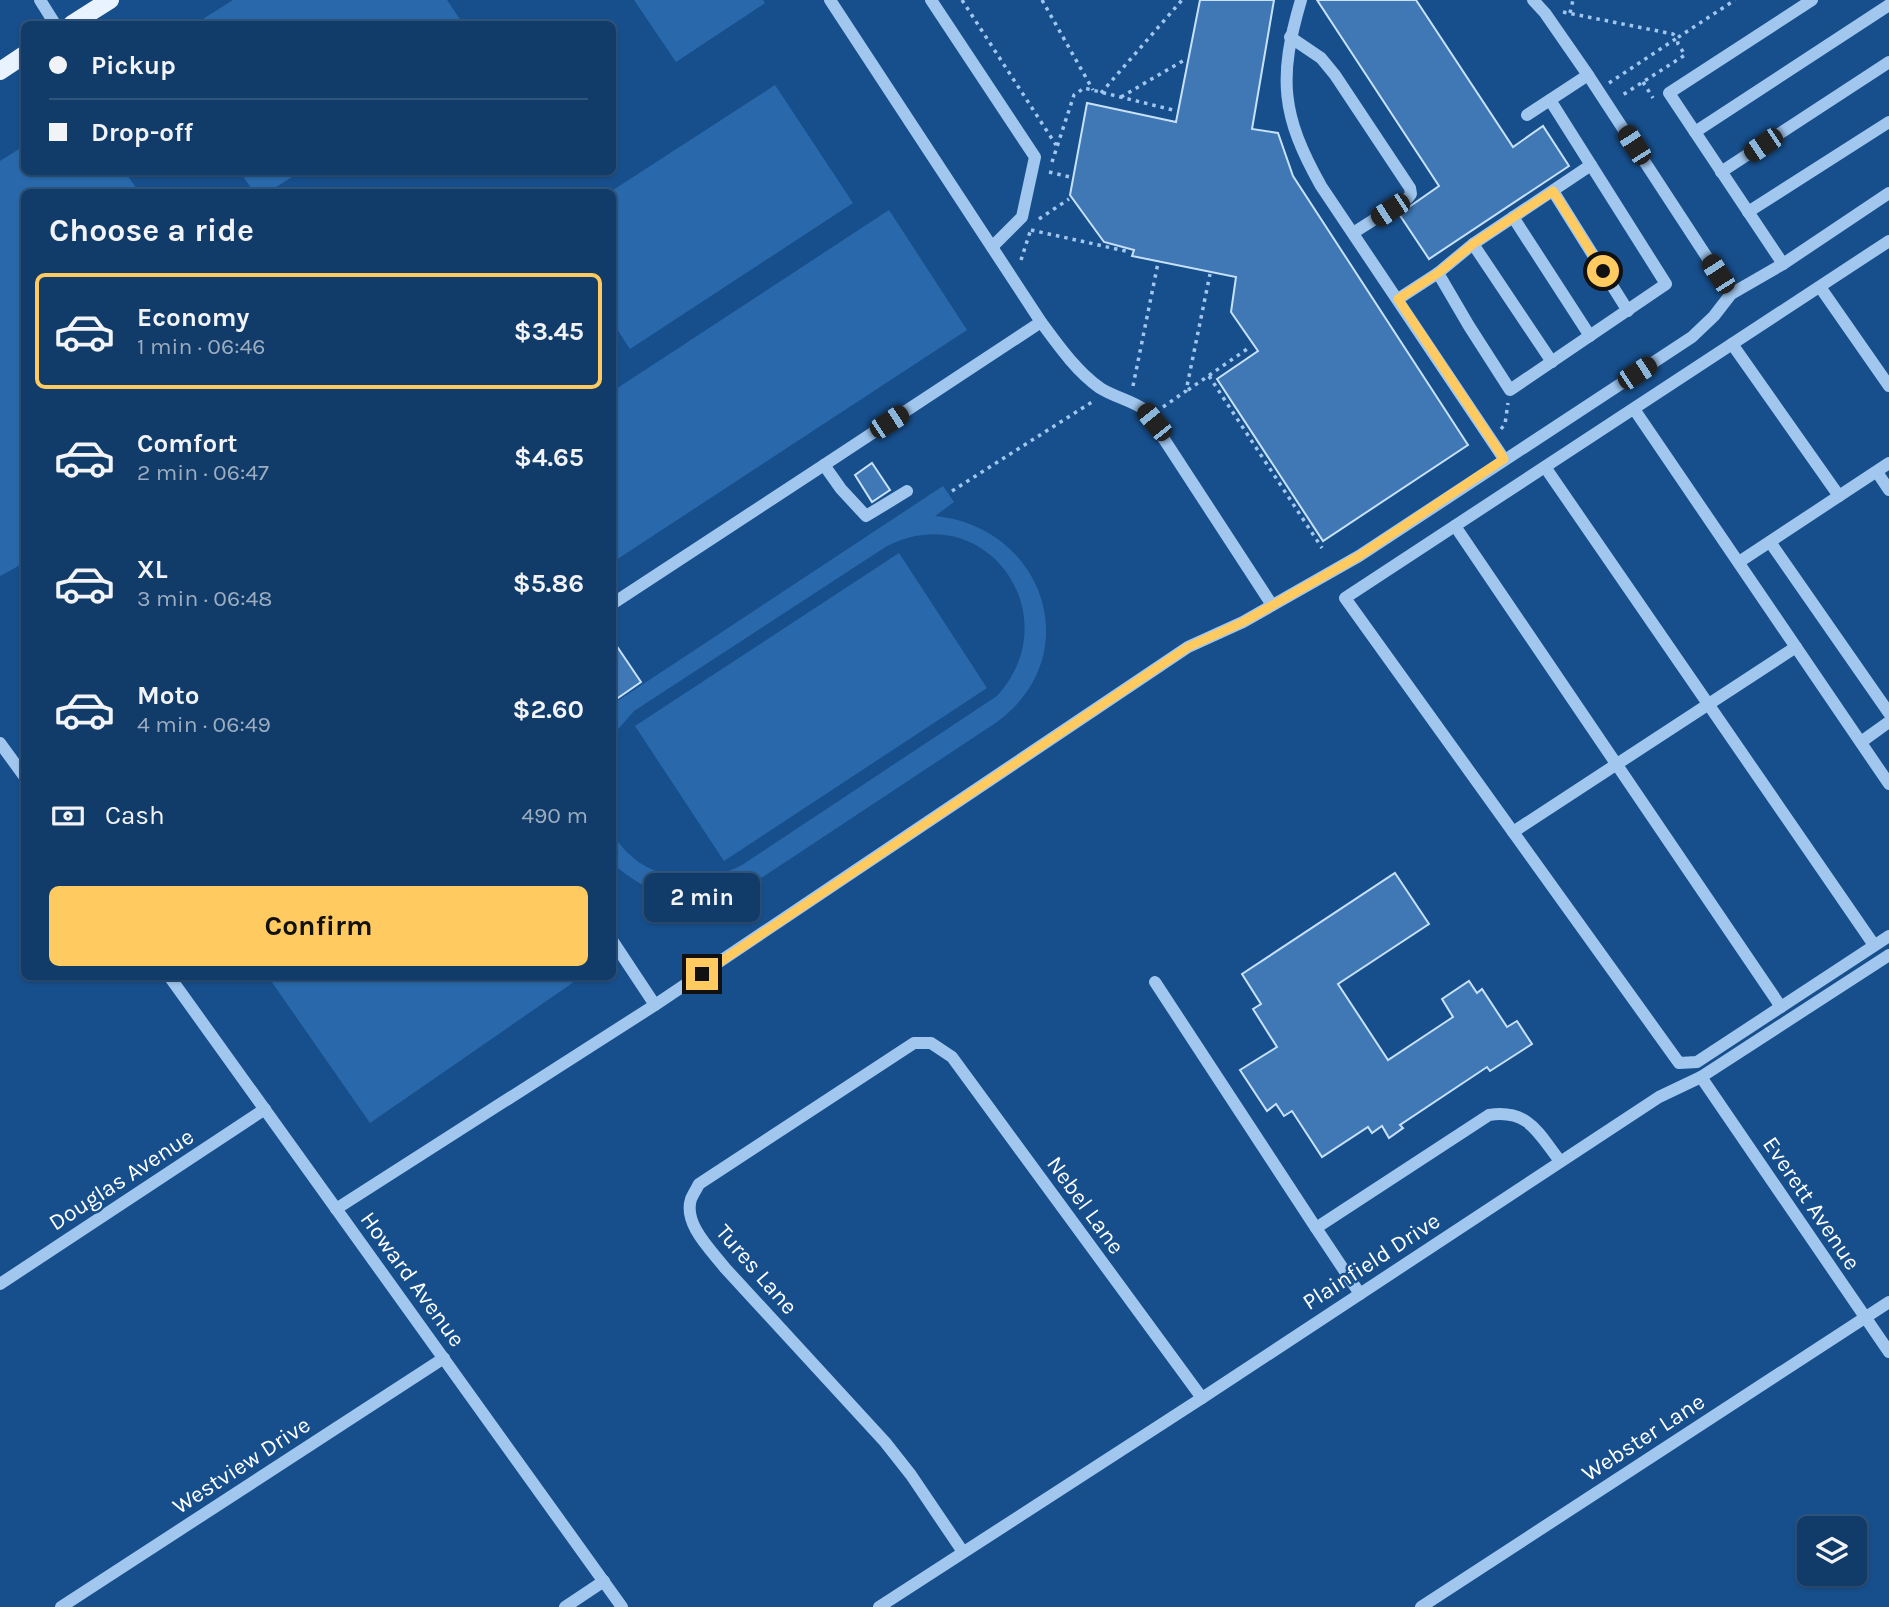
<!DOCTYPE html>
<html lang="en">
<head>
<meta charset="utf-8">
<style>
	body { margin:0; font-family:Karla,sans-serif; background:#1a426f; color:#f1f3f6; height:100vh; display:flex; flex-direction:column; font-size:26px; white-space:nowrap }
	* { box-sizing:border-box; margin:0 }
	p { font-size:23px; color:#9cadc0 }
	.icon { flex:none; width:38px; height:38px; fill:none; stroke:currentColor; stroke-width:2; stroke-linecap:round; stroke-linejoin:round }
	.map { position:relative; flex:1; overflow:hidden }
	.sheet { position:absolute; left:21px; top:189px; width:595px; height:791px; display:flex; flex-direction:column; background:#113b69; border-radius:10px; box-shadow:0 2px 5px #0004,0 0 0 2px #30557d }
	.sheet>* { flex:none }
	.top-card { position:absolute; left:21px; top:21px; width:595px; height:154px; border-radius:10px; box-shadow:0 2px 5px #0004,0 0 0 2px #30557d; display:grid; align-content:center; height:154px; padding:0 28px; background:#113b69 }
	.tools { position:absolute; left:1797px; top:1516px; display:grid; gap:14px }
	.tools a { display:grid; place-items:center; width:70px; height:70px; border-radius:10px; background:#113b69; box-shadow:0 2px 5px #0004,0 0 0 2px #30557d; font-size:35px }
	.end { position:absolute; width:32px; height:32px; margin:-16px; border:9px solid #ffca5f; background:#111; box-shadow:0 0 0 4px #111 }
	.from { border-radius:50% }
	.bubble { position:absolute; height:49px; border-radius:10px; background:#113b69; box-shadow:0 2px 5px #0004,0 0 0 2px #30557d; font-size:23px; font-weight:700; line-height:49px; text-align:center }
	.car { position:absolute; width:21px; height:42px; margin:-21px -10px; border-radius:9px; box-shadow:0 0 5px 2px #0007; background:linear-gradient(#222 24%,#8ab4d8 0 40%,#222 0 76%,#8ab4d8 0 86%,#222 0) }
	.top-card b { display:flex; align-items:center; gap:24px; height:66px; font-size:26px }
	.top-card b+b { border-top:2px solid #30557d }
	.top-card i { width:18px; height:18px; background:#f1f3f6 }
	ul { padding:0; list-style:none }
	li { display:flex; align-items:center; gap:21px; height:116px; margin:0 14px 10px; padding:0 14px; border:4px solid transparent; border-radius:10px }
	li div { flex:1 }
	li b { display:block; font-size:26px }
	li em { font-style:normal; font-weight:700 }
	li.on { border-color:#ffca5f }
	li>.icon { width:63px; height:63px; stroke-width:1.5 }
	h2 { padding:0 28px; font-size:32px; line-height:84px }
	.pay { display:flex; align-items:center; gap:18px; height:77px; padding:0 28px; font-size:26px }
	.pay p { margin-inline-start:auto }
	.cta { display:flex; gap:14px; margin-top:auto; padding:14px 28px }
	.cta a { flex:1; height:80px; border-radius:10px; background:#ffca5f; color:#111; font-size:28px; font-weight:700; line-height:80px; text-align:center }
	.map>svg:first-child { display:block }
	.green { fill:#2969ab }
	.building { fill:#3f78b5; stroke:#c7e1fb; stroke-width:2 }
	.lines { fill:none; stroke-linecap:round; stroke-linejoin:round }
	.path { stroke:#a1c7ef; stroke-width:3.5; stroke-dasharray:3.5 5; stroke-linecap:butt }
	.minor { stroke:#a1c7ef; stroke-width:12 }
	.major { stroke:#e9f2ff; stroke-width:18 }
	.route { stroke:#ffca5f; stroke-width:9 }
	.labels { text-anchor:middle; stroke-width:5; stroke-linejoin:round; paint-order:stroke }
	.street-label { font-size:23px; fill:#fff; stroke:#174f8c }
</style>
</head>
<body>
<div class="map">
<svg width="1889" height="1607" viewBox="0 0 1889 1607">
	<rect width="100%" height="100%" fill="#174f8c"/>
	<g class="green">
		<path d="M233,0H447L463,24H195Z"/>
		<path d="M634,0H763L765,3L676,62Z"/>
		<path d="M775,85L853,203L630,349L613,323L612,192H610Z"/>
		<path d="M24,146V172H125L139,192H24V563L0,576V161Z"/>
		<path d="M240,172H300L268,192H254Z"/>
		<path d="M889,210L967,330L613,562V391Z"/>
		<path d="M943,486L954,502L935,516C1044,527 1088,655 997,722L693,923L682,907L693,899C661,898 637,884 613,864V834C640,880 697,889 742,865L997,696C1070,616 986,496 887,546L634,711L613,735V704Z"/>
		<path d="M899,553L987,688L724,861L635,726Z"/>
		<path d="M271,977V976L581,977L370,1123L269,978Z"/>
	</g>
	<g class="building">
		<path d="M1200,0H1274L1252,129L1278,133L1293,176L1468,445L1323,541L1217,379L1258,351L1231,312L1236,277L1132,256L1134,250L1104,242L1070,195L1087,103L1176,122Z"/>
		<path d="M1317,0H1416L1513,147L1543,126L1569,166L1429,259L1399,214L1439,186Z"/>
		<path d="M872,463L890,490L872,502L855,475Z"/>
		<path d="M612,639L641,682L612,702Z"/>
		<path d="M1395,873L1429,924L1338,984L1388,1060L1453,1017L1442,999L1469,981L1477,993L1482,989L1507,1027L1517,1021L1532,1044L1490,1071L1487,1067L1400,1125L1403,1128L1389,1138L1382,1126L1372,1133L1368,1127L1322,1157L1292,1111L1284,1116L1276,1104L1267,1111L1240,1070L1277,1047L1253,1009L1261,1004L1242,974Z"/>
	</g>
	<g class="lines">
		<g class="path">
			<path d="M962,0L1056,145"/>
			<path d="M1042,0L1093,90"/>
			<path d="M1563,12L1673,34L1677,38L1735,0"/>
			<path d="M1570,13L1573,0"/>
			<path d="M1643,82L1653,98"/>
			<path d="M1609,83L1677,38L1678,44L1685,55L1621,96"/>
			<path d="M1101,93L1182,0"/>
			<path d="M1121,97L1186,59"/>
			<path d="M1052,162L1074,95L1084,88L1173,110"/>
			<path d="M1049,172L1070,177"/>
			<path d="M1039,219L1069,199"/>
			<path d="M1031,230L1130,252"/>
			<path d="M1021,260L1030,232"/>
			<path d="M1209,376L1322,548"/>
			<path d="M1133,386L1158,263"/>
			<path d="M1188,390L1250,347"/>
			<path d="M1163,407L1186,391L1210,274"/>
			<path d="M1501,429L1505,424L1508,403"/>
			<path d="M952,491L1092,402"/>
		</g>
		<g class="minor">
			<path d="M40,0L55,24"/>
			<path d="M830,0L1041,322C1058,345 1076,371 1100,388C1114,397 1131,400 1145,410L1272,605"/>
			<path d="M931,0L1035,157L1022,217L993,246"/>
			<path d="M1301,0C1278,78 1281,115 1321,186L1504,459"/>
			<path d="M1533,0L1545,13L1588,75L1731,294"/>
			<path d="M1290,37L1321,58L1335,75L1410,188L1411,194L1408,198L1353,233"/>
			<path d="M1527,115L1588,75"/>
			<path d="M1695,132L1889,5"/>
			<path d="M1721,172L1889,62"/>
			<path d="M1553,191L1628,311"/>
			<path d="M1748,212L1889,122"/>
			<path d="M1513,217L1590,336"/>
			<path d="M1889,241L1345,598L1679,1063L1697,1062L1889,936"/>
			<path d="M1473,244L1552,362"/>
			<path d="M1783,264L1669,93L1812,0"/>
			<path d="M1438,273L1469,326L1510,390L1666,284L1550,100"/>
			<path d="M1820,287L1889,386"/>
			<path d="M1398,299L1438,273L1473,244L1591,165"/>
			<path d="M1732,344L1839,496"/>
			<path d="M1634,409L1889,784"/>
			<path d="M824,465L1041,322"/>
			<path d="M1545,467L1874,945"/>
			<path d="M1877,472L1889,490"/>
			<path d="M1455,526L1781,1007"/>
			<path d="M1770,542L1889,713"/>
			<path d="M1739,562L1889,463"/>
			<path d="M612,604L824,465L841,489L866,516L907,491"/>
			<path d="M1861,742L1889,722"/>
			<path d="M0,743L24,776"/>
			<path d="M1513,832L1796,647"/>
			<path d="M612,940L655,1005"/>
			<path d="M169,976L622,1607"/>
			<path d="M1155,982L1316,1228"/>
			<path d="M1701,1077L1889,1352"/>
			<path d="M336,1209L655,1005L1188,647L1243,622L1359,556L1692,337L1714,316L1731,294L1783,264L1889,193"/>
			<path d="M0,1284L265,1109"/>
			<path d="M1360,1294L1316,1228L1489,1115C1529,1109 1538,1133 1560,1161"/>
			<path d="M963,1552L911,1475L885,1442L725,1268C711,1250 683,1224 691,1199C693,1194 697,1188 699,1184L914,1043H931L952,1057L1202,1398"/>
			<path d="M61,1607L444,1358"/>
			<path d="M565,1607L604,1581"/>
			<path d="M879,1607L1202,1398L1659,1097L1701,1077L1889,955"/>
			<path d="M1421,1607L1889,1302"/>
		</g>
		<g class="major">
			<path d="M72,24L110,0"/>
			<path d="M0,71L24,55"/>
		</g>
	</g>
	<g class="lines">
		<path class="route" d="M702,974L1188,647L1243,622L1359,556L1504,459L1398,299L1438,273L1473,244L1553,191L1603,271"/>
	</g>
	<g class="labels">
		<g class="street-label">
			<text transform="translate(121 1179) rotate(-33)" y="8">Douglas Avenue</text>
			<text transform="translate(1812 1203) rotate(56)" y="8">Everett Avenue</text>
			<text transform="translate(1086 1205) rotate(54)" y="8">Nebel Lane</text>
			<text transform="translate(1371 1261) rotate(-33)" y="8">Plainfield Drive</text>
			<text transform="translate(757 1269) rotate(49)" y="8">Tures Lane</text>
			<text transform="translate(413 1279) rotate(54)" y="8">Howard Avenue</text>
			<text transform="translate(1643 1437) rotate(-33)" y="8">Webster Lane</text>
			<text transform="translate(241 1465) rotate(-33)" y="8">Westview Drive</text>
		</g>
	</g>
</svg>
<div class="tools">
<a><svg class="icon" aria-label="layers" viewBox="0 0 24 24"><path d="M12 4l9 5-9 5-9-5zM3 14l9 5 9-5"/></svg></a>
</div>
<i class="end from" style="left:1603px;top:271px"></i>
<i class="end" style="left:702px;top:974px"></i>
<div class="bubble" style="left:644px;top:873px;width:116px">2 min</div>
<i class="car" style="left:1634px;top:145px;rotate:327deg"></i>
<i class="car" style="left:1763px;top:145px;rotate:236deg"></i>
<i class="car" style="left:1390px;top:210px;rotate:237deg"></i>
<i class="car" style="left:1718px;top:274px;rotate:327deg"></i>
<i class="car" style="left:1637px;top:373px;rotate:57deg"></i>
<i class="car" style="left:889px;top:422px;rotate:57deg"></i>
<i class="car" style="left:1154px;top:422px;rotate:321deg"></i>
<div class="top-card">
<b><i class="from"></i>Pickup</b>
<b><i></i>Drop-off</b>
</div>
<section class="sheet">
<h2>Choose a ride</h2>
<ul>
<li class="on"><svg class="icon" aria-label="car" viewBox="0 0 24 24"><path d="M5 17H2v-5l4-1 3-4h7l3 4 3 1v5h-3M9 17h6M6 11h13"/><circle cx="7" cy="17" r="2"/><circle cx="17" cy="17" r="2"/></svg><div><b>Economy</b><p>1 min · 06:46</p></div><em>$3.45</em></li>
<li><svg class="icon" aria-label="car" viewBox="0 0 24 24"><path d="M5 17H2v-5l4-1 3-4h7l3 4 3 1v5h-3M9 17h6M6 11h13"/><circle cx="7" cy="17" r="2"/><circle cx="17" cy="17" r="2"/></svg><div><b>Comfort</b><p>2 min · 06:47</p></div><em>$4.65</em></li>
<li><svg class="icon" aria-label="car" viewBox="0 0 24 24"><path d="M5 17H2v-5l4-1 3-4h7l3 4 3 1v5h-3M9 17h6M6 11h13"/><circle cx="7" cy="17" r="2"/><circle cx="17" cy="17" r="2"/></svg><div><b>XL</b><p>3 min · 06:48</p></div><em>$5.86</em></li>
<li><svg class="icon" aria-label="car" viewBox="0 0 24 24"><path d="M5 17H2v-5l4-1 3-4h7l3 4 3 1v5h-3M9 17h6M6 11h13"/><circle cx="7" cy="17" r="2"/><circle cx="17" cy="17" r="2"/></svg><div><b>Moto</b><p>4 min · 06:49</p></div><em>$2.60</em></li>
</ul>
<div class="pay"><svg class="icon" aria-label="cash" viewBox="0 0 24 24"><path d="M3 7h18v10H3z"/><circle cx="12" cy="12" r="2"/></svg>Cash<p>490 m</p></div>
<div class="cta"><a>Confirm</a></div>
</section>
</div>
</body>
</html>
